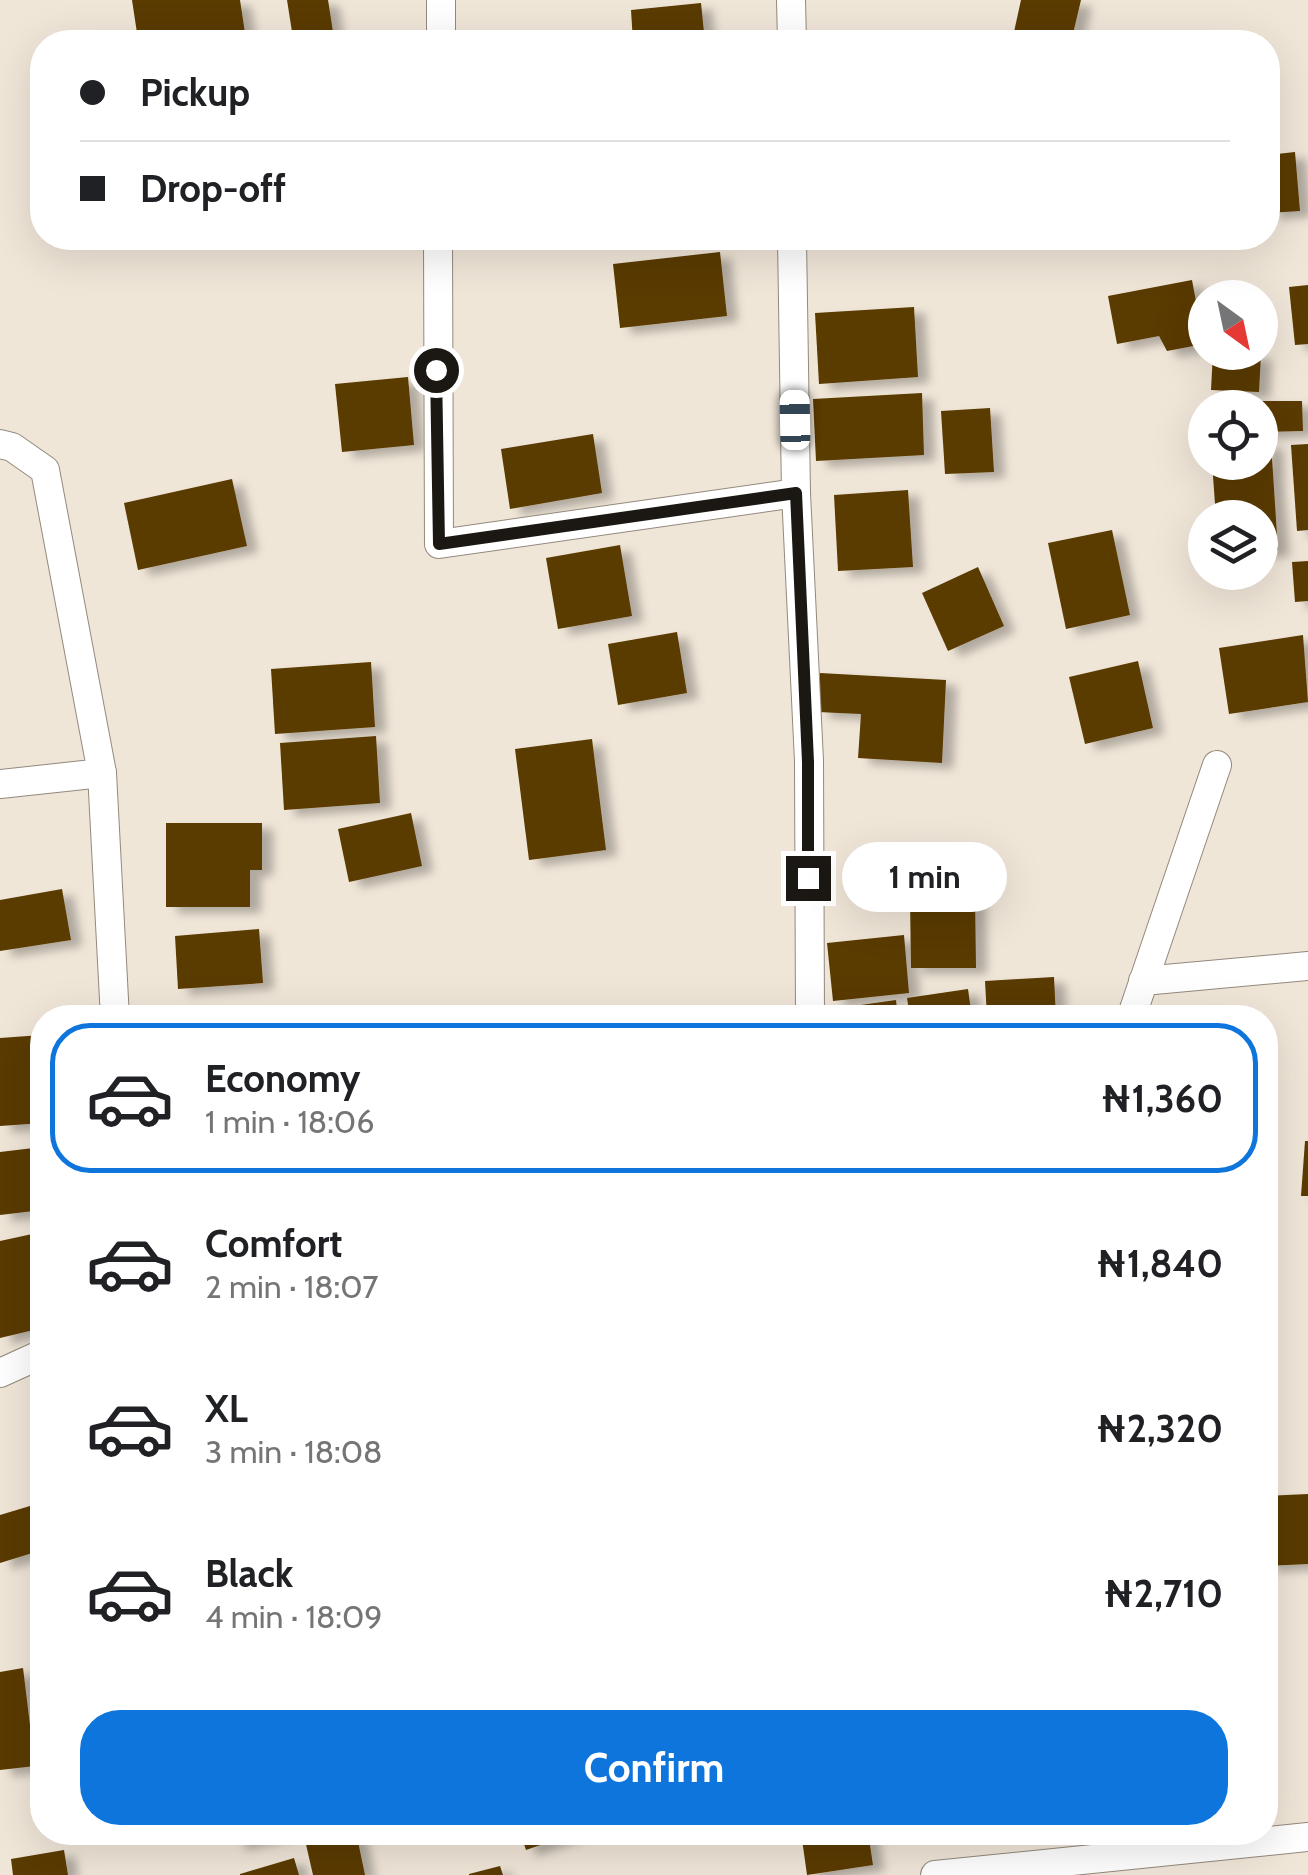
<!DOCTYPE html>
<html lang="en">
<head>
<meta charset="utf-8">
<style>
	body { margin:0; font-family:Cabin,sans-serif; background:#f2f2f2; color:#202124; height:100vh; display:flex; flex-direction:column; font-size:38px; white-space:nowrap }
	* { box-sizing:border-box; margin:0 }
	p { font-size:32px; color:#757577 }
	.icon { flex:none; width:55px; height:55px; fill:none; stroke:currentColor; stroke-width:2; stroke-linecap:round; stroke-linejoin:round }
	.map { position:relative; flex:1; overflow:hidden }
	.panel { position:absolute; left:30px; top:1005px; width:1248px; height:840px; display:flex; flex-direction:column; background:#fff; border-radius:40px; box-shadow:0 10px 40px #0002 }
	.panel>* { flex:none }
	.top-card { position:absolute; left:30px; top:30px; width:1250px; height:220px; border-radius:40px; box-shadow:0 10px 40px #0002; display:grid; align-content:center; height:220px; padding:0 50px; background:#fff }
	.needle { width:65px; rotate:147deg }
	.fabs { position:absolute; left:1188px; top:280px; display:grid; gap:20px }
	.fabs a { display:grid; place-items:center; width:90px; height:90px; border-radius:50%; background:#fff; box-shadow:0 10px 40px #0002; font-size:50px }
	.end { position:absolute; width:45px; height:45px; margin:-22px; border:12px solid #1b1813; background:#fff; box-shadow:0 0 0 5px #fff }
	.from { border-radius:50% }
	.bubble { position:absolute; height:70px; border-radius:35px; background:#fff; box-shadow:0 10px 40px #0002; font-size:32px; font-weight:800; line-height:70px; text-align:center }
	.car { position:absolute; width:30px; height:60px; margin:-30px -15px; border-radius:12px; box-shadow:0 0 8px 2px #0007; background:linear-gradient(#fff 24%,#345 0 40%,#fff 0 76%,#345 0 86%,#fff 0) }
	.top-card b { display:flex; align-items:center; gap:35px; height:95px; font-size:38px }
	.top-card b+b { border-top:2px solid #e0e0e0 }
	.top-card i { width:25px; height:25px; background:#202124 }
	ul { padding:18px 0 0; list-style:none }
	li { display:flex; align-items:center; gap:30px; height:150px; margin:0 20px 15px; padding:0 30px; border:5px solid transparent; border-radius:40px }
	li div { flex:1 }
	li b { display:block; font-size:38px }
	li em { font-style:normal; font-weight:800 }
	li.active { border-color:#0e75dd }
	li>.icon { width:90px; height:90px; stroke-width:1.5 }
	.cta { display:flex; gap:20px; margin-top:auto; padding:20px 50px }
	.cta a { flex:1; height:115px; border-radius:40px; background:#0e75dd; color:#fff; font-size:40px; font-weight:800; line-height:115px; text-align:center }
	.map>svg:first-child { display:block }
	.building { fill:#5a3a00; filter:url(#shadow) }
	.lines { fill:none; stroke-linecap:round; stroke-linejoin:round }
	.street-casing { stroke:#93897d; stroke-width:30 }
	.street { stroke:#fff; stroke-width:28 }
	.route { stroke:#1b1813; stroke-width:12 }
</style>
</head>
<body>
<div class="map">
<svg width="1308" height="1875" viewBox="0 0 1308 1875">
	<defs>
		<filter id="shadow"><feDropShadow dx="11" dy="6" stdDeviation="5" flood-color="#0004"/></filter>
	</defs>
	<rect width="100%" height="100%" fill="#f0e6d8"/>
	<g class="building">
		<path d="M132,0H240L245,33L206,42H120L119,36L137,33Z"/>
		<path d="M287,0H328L333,32L293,38Z"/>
		<path d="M1021,0H1081L1071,42L1012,41Z"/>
		<path d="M701,3L705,42H633L631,10Z"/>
		<path d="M1295,152L1300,211L1268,213V155Z"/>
		<path d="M720,252L727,316L620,328L613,264Z"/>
		<path d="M1192,280L1204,344L1167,351L1159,336L1117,344L1108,296Z"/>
		<path d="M1308,285V344L1295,345L1289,287Z"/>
		<path d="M914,307L918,377L819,384L815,313Z"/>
		<path d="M1213,352L1261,354L1259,392L1211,390Z"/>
		<path d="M408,377L414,445L342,452L335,384Z"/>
		<path d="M922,393L924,455L816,461L813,399Z"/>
		<path d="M1209,401H1302L1303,431L1260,432V408H1208Z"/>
		<path d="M990,408L994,472L945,474L941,411Z"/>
		<path d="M593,434L602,493L510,509L501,449Z"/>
		<path d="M1260,443H1271L1278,550L1260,552V518H1216L1212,462H1260Z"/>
		<path d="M1308,444V530L1297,531L1291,445Z"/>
		<path d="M232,479L247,546L138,570L124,503Z"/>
		<path d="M908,490L913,567L838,571L834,495Z"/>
		<path d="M1112,530L1130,615L1066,629L1048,543Z"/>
		<path d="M620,545L632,616L558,629L546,558Z"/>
		<path d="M1308,561V601L1295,602L1292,562Z"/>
		<path d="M978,567L1004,626L948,651L922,593Z"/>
		<path d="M677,632L687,693L618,705L608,644Z"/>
		<path d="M1303,635L1308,702L1229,714L1219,648Z"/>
		<path d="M1138,661L1153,728L1085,744L1069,677Z"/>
		<path d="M371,662L375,727L275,734L271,669Z"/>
		<path d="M820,673L946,680L942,763L858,758L861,714L818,712Z"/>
		<path d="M376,736L380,803L284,810L280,743Z"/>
		<path d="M592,739L606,850L529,860L515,749Z"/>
		<path d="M411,813L422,866L349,882L338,829Z"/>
		<path d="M166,823H262V870H250V907H166Z"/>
		<path d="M62,889L71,940L0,951V900Z"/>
		<path d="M975,896L976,968H911L910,897Z"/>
		<path d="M259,929L263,983L178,989L175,936Z"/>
		<path d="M904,935L909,993L833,1001L827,943Z"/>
		<path d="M1054,977L1056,1018H987L985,981Z"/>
		<path d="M968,989L972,1018H910L907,998Z"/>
		<path d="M896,1000L898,1018H833L832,1009Z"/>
		<path d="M258,1010L259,1018H213V1015Z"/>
		<path d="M42,1035V1123L0,1126V1038Z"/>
		<path d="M1305,1141H1308V1196H1301Z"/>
		<path d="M42,1147V1210L0,1215V1152Z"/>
		<path d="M37,1233L42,1260V1328L0,1338V1241Z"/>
		<path d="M1308,1494V1564L1265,1566V1496Z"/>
		<path d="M40,1503L42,1550L0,1563V1515Z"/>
		<path d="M23,1668L35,1766L0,1770V1672Z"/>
		<path d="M233,1832H281V1834L235,1844Z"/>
		<path d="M340,1832H356L365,1875H313L305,1840Z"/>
		<path d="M520,1832H575V1833L526,1850Z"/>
		<path d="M801,1832H868L873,1865L807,1875Z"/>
		<path d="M64,1850L68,1875H13L11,1859Z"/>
		<path d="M294,1858L299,1875H240V1874Z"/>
		<path d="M500,1866L503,1875H469V1874Z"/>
	</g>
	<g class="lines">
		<defs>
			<g id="street">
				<path d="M791,0L792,42"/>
				<path d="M441,42V0"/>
				<path d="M438,238L439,544L796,493"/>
				<path d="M792,238L796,493L809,761L810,1018"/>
				<path d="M0,444L12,447L45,470L102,773L0,784"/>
				<path d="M102,773L115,1018"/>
				<path d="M1143,981L1308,966"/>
				<path d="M1131,1018L1217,765"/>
				<path d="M0,1373L42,1354"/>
				<path d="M935,1875L1308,1837"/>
			</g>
		</defs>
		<use href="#street" class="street-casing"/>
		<use href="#street" class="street"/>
	</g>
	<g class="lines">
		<path class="route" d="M436,370L439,544L796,493L808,762V878"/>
	</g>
</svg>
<div class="fabs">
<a><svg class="needle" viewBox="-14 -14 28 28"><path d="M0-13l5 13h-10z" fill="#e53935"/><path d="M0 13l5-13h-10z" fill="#757577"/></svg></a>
<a><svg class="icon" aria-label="locate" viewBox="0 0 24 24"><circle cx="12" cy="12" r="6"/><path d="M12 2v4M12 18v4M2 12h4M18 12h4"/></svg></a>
<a><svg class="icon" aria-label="layers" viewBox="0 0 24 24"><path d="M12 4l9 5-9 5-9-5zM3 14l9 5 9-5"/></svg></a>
</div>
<i class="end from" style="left:436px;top:370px"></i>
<i class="end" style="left:808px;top:878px"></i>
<div class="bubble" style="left:842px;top:842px;width:165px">1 min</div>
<i class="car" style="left:795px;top:420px;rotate:359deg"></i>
<div class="top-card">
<b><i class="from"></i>Pickup</b>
<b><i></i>Drop-off</b>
</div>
<section class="panel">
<ul>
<li class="active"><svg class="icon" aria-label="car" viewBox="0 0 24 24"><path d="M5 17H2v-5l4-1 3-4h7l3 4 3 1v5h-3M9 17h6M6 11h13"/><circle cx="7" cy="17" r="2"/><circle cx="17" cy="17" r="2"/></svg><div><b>Economy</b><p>1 min · 18:06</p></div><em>₦1,360</em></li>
<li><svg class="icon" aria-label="car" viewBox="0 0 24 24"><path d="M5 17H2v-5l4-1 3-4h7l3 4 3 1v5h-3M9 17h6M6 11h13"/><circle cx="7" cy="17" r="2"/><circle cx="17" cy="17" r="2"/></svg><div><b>Comfort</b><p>2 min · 18:07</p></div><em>₦1,840</em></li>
<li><svg class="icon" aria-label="car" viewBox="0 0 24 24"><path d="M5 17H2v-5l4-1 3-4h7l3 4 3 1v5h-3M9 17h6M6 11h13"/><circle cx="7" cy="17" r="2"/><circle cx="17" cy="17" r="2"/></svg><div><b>XL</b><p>3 min · 18:08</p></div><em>₦2,320</em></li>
<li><svg class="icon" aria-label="car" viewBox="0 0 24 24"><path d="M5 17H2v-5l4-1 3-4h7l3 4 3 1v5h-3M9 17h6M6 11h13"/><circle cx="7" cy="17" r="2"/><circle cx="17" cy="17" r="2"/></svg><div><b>Black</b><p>4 min · 18:09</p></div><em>₦2,710</em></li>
</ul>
<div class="cta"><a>Confirm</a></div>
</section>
</div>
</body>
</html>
